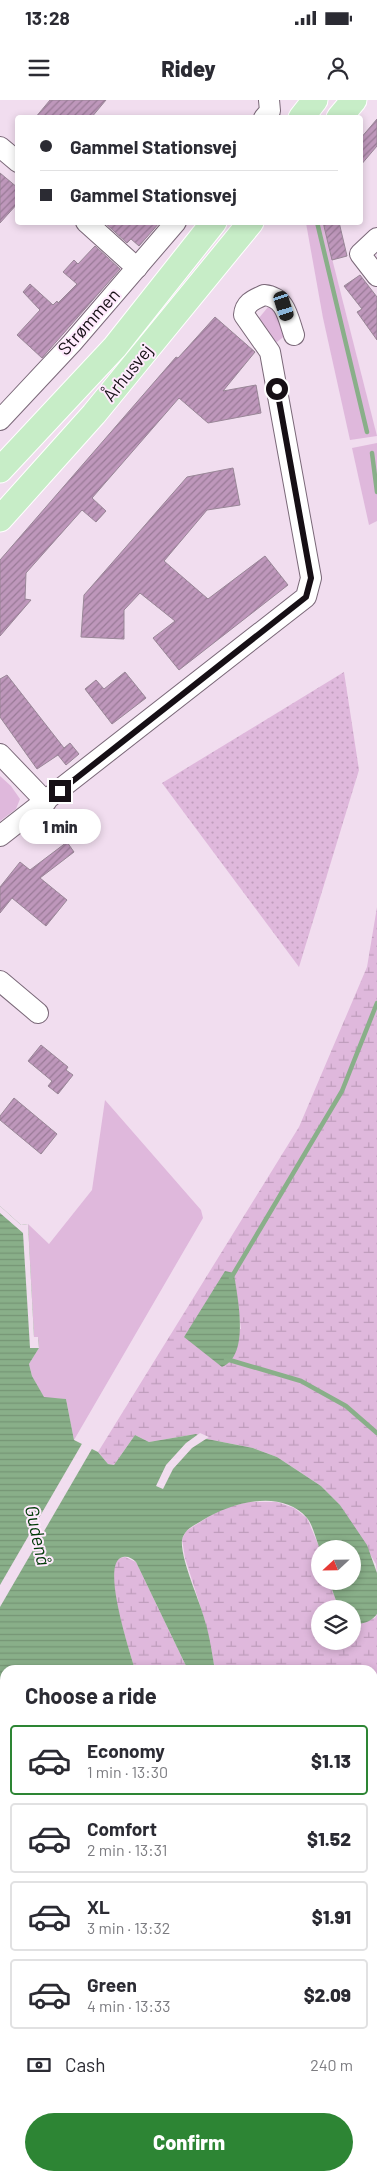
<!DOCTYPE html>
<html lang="en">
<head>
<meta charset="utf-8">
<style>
	body { margin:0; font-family:Barlow,sans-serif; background:#f2f2f3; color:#2b2b33; height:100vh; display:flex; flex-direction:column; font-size:19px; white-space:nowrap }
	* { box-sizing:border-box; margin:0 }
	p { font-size:16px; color:#7c7c81 }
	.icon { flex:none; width:28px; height:28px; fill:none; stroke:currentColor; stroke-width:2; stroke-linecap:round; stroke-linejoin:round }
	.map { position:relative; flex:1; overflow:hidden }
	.drawer { position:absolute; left:0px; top:1565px; width:378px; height:516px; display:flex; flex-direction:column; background:#fff; border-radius:15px 15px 0 0; box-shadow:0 2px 8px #0003 }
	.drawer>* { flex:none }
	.banner { position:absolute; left:15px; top:15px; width:348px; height:110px; border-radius:5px; box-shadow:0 2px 8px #0003; display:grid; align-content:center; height:110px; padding:0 25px; background:#fff }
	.needle { width:32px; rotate:248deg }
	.tools { position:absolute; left:311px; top:1440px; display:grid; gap:10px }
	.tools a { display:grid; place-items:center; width:50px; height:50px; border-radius:50%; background:#fff; box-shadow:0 2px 8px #0003; font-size:25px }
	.end { position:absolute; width:22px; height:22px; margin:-11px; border:6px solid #160f15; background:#fff; box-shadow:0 0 0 2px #fff }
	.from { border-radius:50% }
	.bubble { position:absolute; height:35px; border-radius:18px; background:#fff; box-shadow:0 2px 8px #0003; font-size:16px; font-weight:800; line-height:35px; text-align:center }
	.car { position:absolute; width:15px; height:30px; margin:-15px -8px; border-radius:6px; box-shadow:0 0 4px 1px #0007; background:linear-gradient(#222 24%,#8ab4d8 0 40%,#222 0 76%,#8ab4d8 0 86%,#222 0) }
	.banner b { display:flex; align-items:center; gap:18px; height:48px; font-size:19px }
	.banner b+b { border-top:1px solid #e1e1e2 }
	.banner i { width:12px; height:12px; background:#2b2b33 }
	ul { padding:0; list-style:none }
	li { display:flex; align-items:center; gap:15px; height:70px; margin:0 10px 8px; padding:0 15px; border:2px solid #e1e1e2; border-radius:5px }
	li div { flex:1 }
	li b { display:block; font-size:19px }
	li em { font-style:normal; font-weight:800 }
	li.current { border-color:#2d8534 }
	li>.icon { width:45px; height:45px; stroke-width:1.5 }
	h2 { padding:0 25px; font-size:22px; line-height:60px }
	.pay { display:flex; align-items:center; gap:12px; height:55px; padding:0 25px; font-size:19px }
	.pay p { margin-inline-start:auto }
	.action { display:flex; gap:10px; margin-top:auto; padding:10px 25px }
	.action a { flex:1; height:58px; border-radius:30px; background:#2d8534; color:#fff; font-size:20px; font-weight:800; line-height:58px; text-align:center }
	.status { display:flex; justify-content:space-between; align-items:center; height:35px; padding:0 25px; background:#fff; direction:ltr }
	.status svg { height:14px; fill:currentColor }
	header { display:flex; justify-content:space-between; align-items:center; height:65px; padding:0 25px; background:#fff; font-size:22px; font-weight:800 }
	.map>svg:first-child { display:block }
	.green { fill:#dfb8dc }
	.forest { fill:url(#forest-firs) }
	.wetland { fill:url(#wetland-marsh); fill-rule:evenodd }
	.park { fill:url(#park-dots) }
	.water { fill:url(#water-rules) }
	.pier { fill:#f1ddef }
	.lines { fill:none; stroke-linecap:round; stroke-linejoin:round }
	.stream { stroke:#89af89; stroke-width:4.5 }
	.building { fill:url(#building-hatch); stroke:#998697 }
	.minor-casing { stroke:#7a6878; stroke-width:22 }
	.major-casing { stroke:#fff; stroke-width:27 }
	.minor { stroke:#fff; stroke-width:20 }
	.major { stroke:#c7edc7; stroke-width:25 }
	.rail { stroke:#685c67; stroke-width:4; stroke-dasharray:6 6; stroke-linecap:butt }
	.route { stroke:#160f15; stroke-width:6 }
	.labels { text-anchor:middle; stroke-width:4; stroke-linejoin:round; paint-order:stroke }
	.street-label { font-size:18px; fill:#160f15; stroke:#ffeafd }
	.water-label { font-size:19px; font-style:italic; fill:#003b07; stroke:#ffeafd }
</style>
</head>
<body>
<div class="status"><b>13:28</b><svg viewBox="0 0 49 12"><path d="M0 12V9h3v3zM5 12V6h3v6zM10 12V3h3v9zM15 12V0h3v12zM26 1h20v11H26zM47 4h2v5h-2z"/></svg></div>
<header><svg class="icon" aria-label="menu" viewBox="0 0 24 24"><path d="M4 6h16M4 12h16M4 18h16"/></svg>Ridey<svg class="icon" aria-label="person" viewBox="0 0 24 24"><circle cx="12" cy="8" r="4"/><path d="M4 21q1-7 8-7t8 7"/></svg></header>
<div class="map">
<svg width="377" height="2081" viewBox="0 0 377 2081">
	<defs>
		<pattern id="forest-firs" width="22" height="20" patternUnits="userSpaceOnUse" patternTransform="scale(1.25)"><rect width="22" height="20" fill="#dfb8dc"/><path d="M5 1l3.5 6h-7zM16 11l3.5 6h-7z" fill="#bf9dbc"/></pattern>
		<pattern id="wetland-marsh" width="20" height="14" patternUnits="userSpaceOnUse" patternTransform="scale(1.25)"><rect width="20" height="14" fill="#dfb8dc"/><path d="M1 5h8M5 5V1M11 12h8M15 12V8" fill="none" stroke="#bf9dbc"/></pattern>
		<pattern id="park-dots" width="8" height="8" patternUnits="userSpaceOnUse" patternTransform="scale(1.25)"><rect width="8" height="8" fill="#dfb8dc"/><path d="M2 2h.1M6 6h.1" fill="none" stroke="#bf9dbc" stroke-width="1.8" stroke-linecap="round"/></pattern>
		<pattern id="water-rules" width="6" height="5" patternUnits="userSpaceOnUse" patternTransform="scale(1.25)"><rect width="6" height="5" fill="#89af89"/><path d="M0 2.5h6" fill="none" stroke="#769575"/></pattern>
		<pattern id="building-hatch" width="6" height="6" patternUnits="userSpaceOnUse" patternTransform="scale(1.25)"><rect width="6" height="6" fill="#be97bb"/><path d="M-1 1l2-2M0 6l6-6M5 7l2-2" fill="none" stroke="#997a97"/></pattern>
	</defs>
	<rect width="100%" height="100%" fill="#f1ddef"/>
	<g class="green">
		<path d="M306,123H323L377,336L350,340L323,218Z"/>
		<path d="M268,207L274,208L287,234L277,242C268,238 259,228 259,218Z"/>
		<path d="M377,343V421L369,425L352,348Z"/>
		<path d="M0,676L11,686L20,699L16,709L0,721Z"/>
		<path d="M105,1000L201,1110L203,1118L74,1340L66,1299L44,1298L32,1276L29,1264L39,1248L34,1238L28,1124L49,1144L92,1090Z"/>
		<path d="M377,1814V1931L373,1934L372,1816Z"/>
	</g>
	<g class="forest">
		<path d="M5,2073V2076H41V2081H0V2075Z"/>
		<path d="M48,2076H70L71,2081H48Z"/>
	</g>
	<g class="wetland">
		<path d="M377,807V1473L376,1464L340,1405L321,1386L277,1357L253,1348L207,1339L196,1334L149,1342L135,1335L114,1365L108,1364L98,1352L299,1027L367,867ZM234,1174L241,1229L184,1237Z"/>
		<path d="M248,1402H277L294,1408L307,1418L320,1449V1481H329L339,1509H320V1541H352L353,1523L375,1518L377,1514V1766L373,1768L372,1570H215L205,1521L185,1458L182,1439L186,1431L221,1409Z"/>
		<path d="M125,1457L136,1462L188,1570H135C129,1548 108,1486 114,1466C115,1460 119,1458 125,1457Z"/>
		<path d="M0,1583L5,1607V1737L0,1716Z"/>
		<path d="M0,1832H5V1902L0,1903Z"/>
		<path d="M377,1851V2081H296V2076H372V1852Z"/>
		<path d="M148,2076H235L236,2081H148Z"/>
	</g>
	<g class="park">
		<path d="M344,572L359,670L299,867L162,683Z"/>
		<path d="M0,1886L5,1891V1933L0,1936Z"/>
		<path d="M5,1984V2038L0,2045V1991Z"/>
	</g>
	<g class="water">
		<path d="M0,1106L21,1125L28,1124L34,1237H38L39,1248L29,1264L32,1276L44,1297L66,1299L74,1340L98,1352L108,1364L114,1365L135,1335L149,1342L196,1334L207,1339L253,1348L277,1357L321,1386L340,1405L367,1445L377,1473V1514C371,1522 362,1525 353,1523L352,1509H339L329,1481H352V1449H320C316,1440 313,1425 307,1418C281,1388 231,1403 203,1420C195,1425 184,1429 182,1440C180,1459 200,1501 205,1521C210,1537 212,1554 215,1570H188L136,1462C132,1458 128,1456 123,1457C99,1461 131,1554 135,1570H5V1607L0,1583Z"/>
		<path d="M225,1171L234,1173C237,1197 251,1255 222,1267L184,1237Z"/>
		<path d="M372,2014L377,2015V2042L373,2040Z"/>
		<path d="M70,2076H148V2081H71Z"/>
		<path d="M235,2076H296V2081H236Z"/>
	</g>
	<g class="pier">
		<path d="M0,1106L21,1125L28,1124L34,1237H38L39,1248H30L23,1133L0,1113Z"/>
		<path d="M200,1333L209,1337L192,1348L173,1369L163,1389L156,1386L166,1365L186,1343Z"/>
		<path d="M83,1342L93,1347L0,1507V1485Z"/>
	</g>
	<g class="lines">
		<g class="stream">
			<path d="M317,122L367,332"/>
			<path d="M372,353L377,392"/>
			<path d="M231,1178L342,991L377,903"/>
			<path d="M226,1259L301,1281L346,1306L377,1333"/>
			<path d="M372,1675L377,1673"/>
		</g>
	</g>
	<g class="building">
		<path d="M50,0H106L91,18H35Z"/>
		<path d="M377,19V46L360,66V39Z"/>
		<path d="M0,73L18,88V103L0,123Z"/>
		<path d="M104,122H160L139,146L131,139L127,143Z"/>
		<path d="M323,122H339L347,156L332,160Z"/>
		<path d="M95,146L120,169L42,258L17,235L40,210L23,192L30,184L53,205L57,201L58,203L77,184L63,172L74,160L78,164Z"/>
		<path d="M360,175L377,197V240L357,212L362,209L344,186Z"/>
		<path d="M215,217L255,252L223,291L256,285L261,313L208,323L179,298L92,398L106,411L96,422L82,410L26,473L25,499L31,500L0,536V460L176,257L178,258Z"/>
		<path d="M233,368L240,405L207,410L164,461L208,499L265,456L288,485L179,570L153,538L175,521L140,493L124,510V539L81,537L84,495L187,377Z"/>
		<path d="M125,572L146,598L112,624L85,589L96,580L104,589Z"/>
		<path d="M7,575L64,648L70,643L79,654L66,665L58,655L37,669L0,617V579Z"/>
		<path d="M67,742L74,752L40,778L67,800L46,826L12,798L0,813V787L20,762L30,770Z"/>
		<path d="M41,945L68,967L66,970L73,975L58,994L48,986L52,981L28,961Z"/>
		<path d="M14,998L57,1034L41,1054L0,1020V1016Z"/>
	</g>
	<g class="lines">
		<defs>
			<g id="minor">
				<path d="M264,18L270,11L269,0"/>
				<path d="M0,47L18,62"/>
				<path d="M86,122L137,168"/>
				<path d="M377,138L360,154L377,176"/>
				<path d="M0,320L72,243L176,122"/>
				<path d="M0,654L46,702"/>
				<path d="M0,736L306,497L311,478L270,252L244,215C245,203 253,200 264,195C286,197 288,218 294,235"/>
				<path d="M0,881L38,913"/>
			</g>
			<g id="major">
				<path d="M301,18L315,0"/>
				<path d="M339,18L354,0"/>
				<path d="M0,370L115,247L214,122"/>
				<path d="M0,419L94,314L251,122"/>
			</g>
		</defs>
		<use href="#minor" class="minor-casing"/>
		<use href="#major" class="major-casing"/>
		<use href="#minor" class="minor"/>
		<use href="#major" class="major"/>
		<g class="rail">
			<path d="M372,1778L377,1777"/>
			<path d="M372,1790L377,1788"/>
			<path d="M0,1956L5,1953"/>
			<path d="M0,1968L5,1966"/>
		</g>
	</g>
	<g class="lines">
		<path class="route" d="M60,691L306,497L311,478L277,289"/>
	</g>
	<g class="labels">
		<g class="street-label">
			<text transform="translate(89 222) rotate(-48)" y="6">Strømmen</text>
			<text transform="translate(128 273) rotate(-51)" y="6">Århusvej</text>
		</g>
		<g class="water-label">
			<text transform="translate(38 1435) rotate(78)" y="7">Gudenå</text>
		</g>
	</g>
</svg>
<div class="tools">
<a><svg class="needle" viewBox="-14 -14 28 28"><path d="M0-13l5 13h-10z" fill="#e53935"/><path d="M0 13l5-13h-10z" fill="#7c7c81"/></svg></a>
<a><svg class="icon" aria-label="layers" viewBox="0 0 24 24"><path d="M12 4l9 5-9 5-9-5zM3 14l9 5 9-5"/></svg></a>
</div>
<i class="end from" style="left:277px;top:289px"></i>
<i class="end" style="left:60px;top:691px"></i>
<div class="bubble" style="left:19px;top:709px;width:82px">1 min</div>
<i class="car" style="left:284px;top:206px;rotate:162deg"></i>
<div class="banner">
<b><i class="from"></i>Gammel Stationsvej</b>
<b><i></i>Gammel Stationsvej</b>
</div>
<section class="drawer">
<h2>Choose a ride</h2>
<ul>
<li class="current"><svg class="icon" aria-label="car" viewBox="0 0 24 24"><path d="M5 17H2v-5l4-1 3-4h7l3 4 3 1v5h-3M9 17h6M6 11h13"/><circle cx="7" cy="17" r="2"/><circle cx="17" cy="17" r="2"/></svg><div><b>Economy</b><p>1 min · 13:30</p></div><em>$1.13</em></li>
<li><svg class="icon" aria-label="car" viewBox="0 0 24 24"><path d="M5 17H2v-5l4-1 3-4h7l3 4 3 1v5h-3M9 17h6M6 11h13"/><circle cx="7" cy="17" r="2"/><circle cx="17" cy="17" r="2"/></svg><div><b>Comfort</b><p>2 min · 13:31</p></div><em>$1.52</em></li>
<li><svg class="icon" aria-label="car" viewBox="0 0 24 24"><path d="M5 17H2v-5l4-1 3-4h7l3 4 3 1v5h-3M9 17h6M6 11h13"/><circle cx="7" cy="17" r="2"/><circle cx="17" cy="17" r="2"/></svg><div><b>XL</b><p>3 min · 13:32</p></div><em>$1.91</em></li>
<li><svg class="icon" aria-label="car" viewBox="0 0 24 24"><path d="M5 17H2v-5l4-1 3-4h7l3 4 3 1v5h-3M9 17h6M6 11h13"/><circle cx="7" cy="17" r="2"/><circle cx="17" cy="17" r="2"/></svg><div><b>Green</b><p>4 min · 13:33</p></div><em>$2.09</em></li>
</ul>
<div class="pay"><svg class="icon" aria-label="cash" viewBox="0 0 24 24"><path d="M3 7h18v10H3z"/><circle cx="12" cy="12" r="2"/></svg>Cash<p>240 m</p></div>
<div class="action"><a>Confirm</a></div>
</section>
</div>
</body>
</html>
